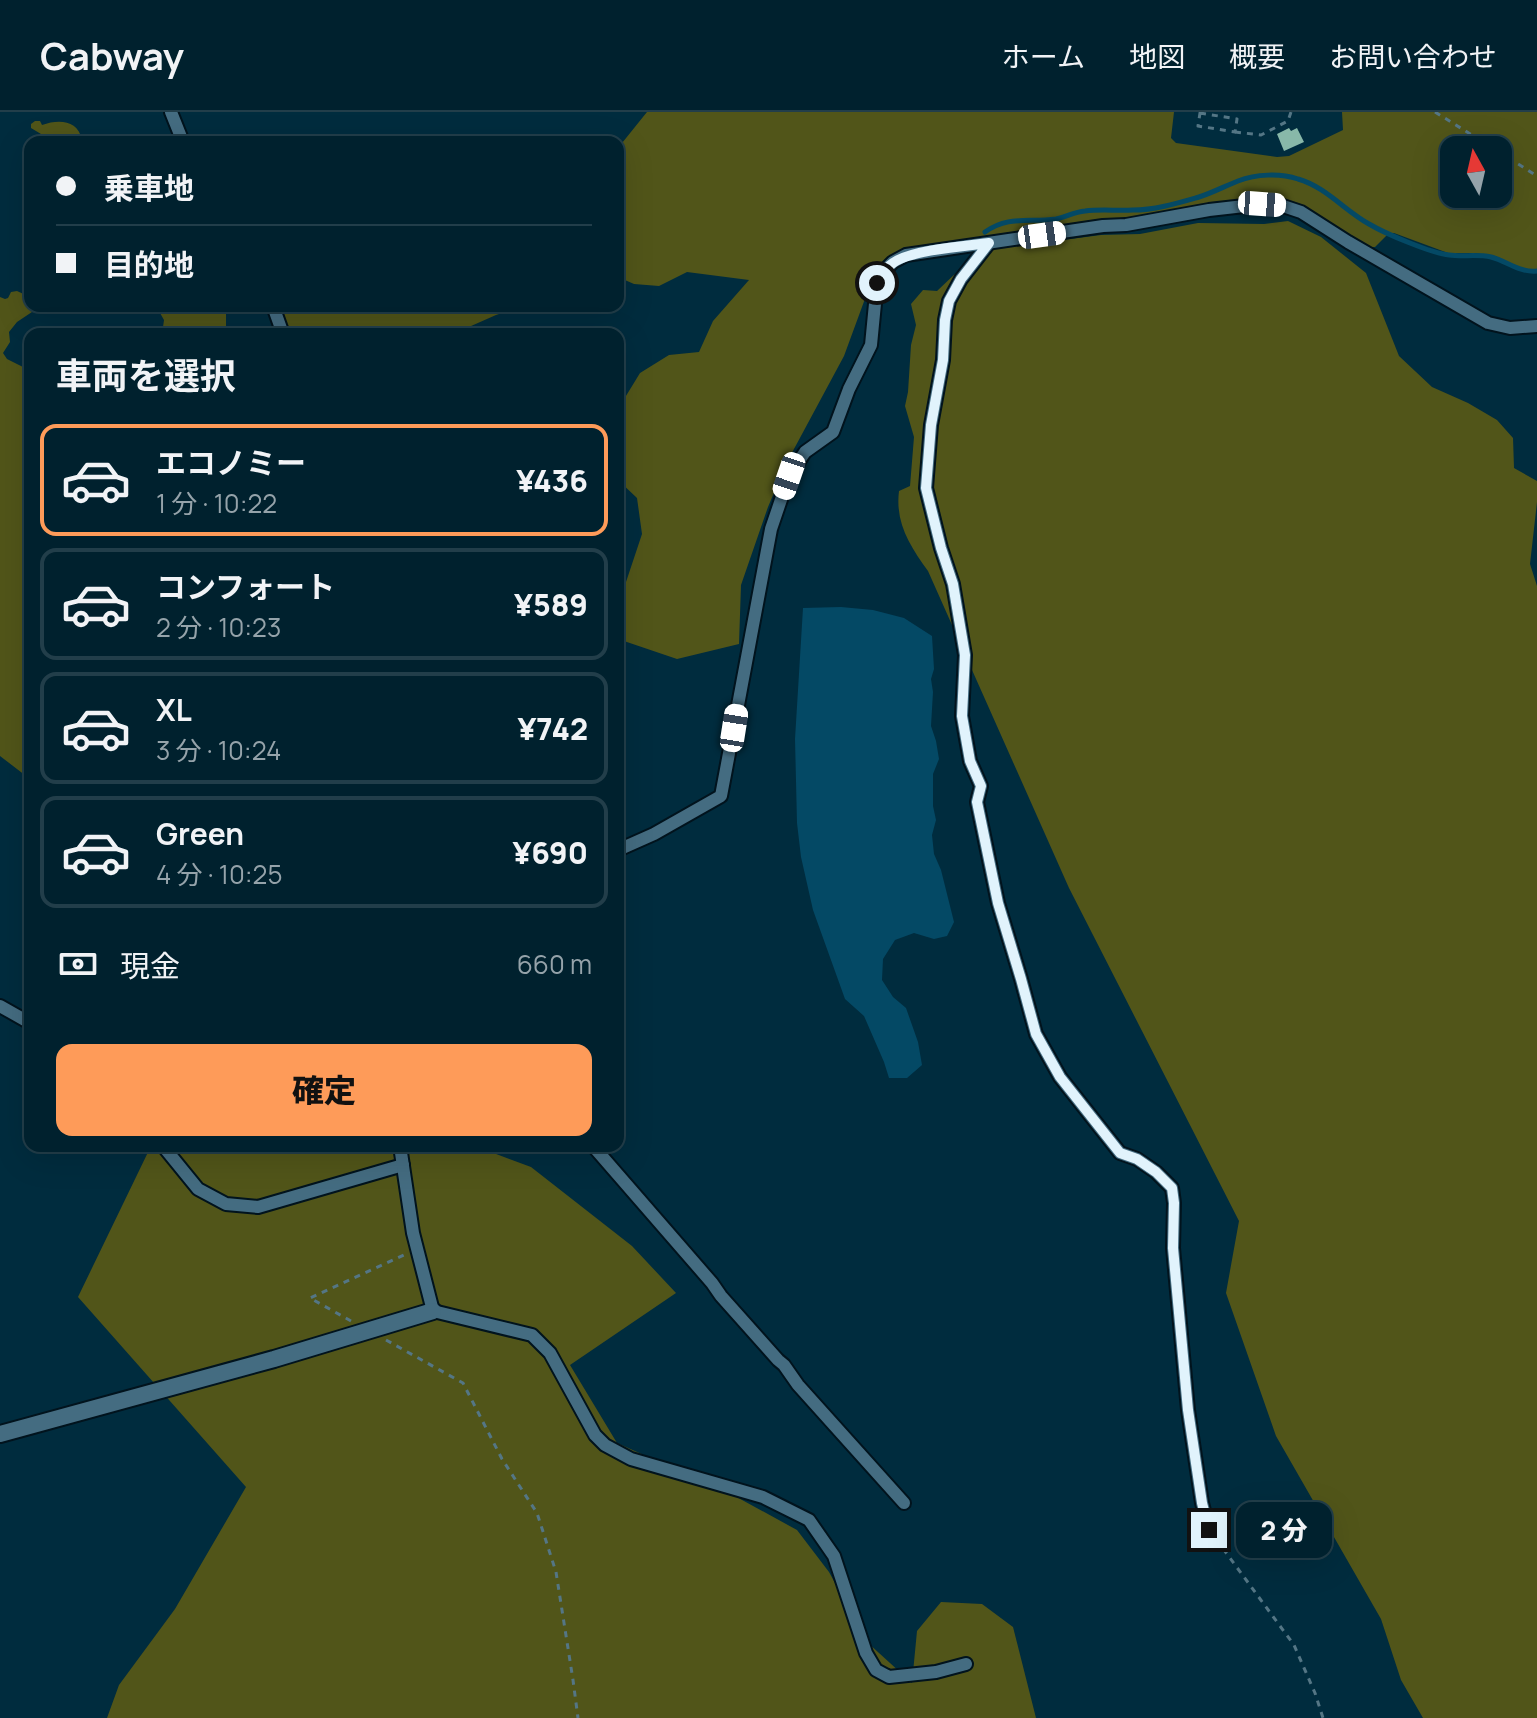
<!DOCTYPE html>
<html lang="ja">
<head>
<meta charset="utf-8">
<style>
	body { margin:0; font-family:Manrope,"Noto Sans JP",sans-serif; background:#0a2936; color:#f1f3f6; height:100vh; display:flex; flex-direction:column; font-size:30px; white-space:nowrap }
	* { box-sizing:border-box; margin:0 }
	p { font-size:26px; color:#95a3aa }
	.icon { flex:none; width:44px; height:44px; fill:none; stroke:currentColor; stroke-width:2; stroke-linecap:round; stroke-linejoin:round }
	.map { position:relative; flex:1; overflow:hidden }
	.panel { position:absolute; left:24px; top:216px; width:600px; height:824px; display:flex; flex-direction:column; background:#00212e; border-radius:16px; box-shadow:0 8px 32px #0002,0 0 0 2px #223e4a }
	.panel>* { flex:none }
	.hud { position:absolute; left:24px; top:24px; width:600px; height:176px; border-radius:16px; box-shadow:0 8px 32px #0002,0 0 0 2px #223e4a; display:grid; align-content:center; height:176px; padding:0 32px; background:#00212e }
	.needle { width:52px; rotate:352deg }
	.tools { position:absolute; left:1440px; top:24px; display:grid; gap:16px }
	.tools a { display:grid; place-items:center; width:72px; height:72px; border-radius:16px; background:#00212e; box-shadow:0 8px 32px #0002,0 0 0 2px #223e4a; font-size:40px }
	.end { position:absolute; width:36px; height:36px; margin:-18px; border:10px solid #e1f3fc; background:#111; box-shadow:0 0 0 4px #111 }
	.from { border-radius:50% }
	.bubble { position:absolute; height:56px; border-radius:16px; background:#00212e; box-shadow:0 8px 32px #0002,0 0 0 2px #223e4a; font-size:26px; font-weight:800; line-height:56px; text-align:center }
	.car { position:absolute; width:24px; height:48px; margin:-24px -12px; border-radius:10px; box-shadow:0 0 6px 2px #0007; background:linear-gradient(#fff 24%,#345 0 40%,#fff 0 76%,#345 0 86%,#fff 0) }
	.hud b { display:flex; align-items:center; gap:28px; height:76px; font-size:30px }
	.hud b+b { border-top:2px solid #223e4a }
	.hud i { width:20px; height:20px; background:#f1f3f6 }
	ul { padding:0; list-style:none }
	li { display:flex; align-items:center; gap:24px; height:112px; margin:0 16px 12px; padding:0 16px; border:4px solid #223e4a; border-radius:16px }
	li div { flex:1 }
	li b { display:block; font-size:30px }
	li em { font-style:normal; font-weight:800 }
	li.active { border-color:#fe9b59 }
	li>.icon { width:72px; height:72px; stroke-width:1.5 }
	h2 { padding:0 32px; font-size:36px; line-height:96px }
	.pay { display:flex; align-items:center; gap:20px; height:88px; padding:0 32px; font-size:30px }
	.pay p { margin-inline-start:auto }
	.primary-button { display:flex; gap:16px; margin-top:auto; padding:16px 32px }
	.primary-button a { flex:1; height:92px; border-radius:16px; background:#fe9b59; color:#111; font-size:32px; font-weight:800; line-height:92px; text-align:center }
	header { display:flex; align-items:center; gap:48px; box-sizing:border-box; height:112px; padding:0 40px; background:#00212e; border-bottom:2px solid #223e4a }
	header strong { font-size:38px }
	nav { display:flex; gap:44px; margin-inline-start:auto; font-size:28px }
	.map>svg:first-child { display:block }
	.green { fill:#515519; fill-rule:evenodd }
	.water { fill:#044965 }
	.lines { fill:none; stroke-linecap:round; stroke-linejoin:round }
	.stream { stroke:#044965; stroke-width:5 }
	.building { fill:#88b8a9 }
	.minor-casing { stroke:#01131d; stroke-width:16 }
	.tertiary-casing { stroke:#01131d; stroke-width:20 }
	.path { stroke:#547685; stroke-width:3; stroke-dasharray:6 6; stroke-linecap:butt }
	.minor { stroke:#446c81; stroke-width:12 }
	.tertiary { stroke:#446c81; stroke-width:16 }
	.route { stroke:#e1f3fc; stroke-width:10 }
</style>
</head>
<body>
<header>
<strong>Cabway</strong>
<nav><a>ホーム</a><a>地図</a><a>概要</a><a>お問い合わせ</a></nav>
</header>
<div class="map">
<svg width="1537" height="1606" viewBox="0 0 1537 1606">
	<rect width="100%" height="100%" fill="#002c3e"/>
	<g class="green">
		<path d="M647,0H1174L1171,26L1176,31L1277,45L1289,44L1343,18L1342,0H1537V157H1523L1495,144L1475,141H1448L1394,121L1388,122L1375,135H1369L1302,93L1283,87L1266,86L1229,90L1183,96L1124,108L1100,107L918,134L901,138L890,145L880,153L873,165L844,244L787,350L768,395L741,473L739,532L677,547L618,527V494L642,422L637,386L618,368V297L640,261L669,243L699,240L713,209L749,168L687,160L659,174L634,172L618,165V36ZM1454,38H1498V82H1454Z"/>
		<path d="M35,9H40L42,13C59,7 78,8 82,28L80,30H43L41,22L31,16V12Z"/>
		<path d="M1288,109L1321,125L1366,161L1399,244L1432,275L1468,291L1497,308L1513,326L1514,356L1537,369V390L1530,452L1537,474V1606H1423L1401,1568L1381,1507L1276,1324L1226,1181L1239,1109L1069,776L928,459C910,434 895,411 899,379L910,374L914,325L905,294L908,280L911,233L916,213L911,192L923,178L937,179L957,160L974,140L1029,127L1055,129L1101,123L1140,122L1198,111L1264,112Z"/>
		<path d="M17,179L30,185V194H41L17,210L9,220L10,230L3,241L7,247L27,257L30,251V667L0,644V185L5,187L8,186L11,180Z"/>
		<path d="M156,194H226V222H162L164,208Z"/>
		<path d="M283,194H524L496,203L453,222H288L287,213L280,199Z"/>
		<path d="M151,1034H475L531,1055L632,1134L676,1181L570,1253L617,1331L733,1383L797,1418L829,1460L868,1531L912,1571L917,1519L941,1490L982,1492L1013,1515L1036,1606H107L119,1573L175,1497L246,1375L78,1185Z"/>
	</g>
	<path class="water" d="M841,495L873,498L904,506L932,524L934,557L931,567L933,580L931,614L936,629L939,647L933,662V694L936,708L932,723L934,742L941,758L954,810L947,824L934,827L914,821L895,828L883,847L882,868L893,885L906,896L918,930L922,953L907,966H889L884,950L864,904L845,887L813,798L801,745L797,711L795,627L803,496Z"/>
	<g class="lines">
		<path class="stream" d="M985,120C1009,103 1029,111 1056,107C1066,105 1074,100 1085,99C1101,97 1117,99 1133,98C1155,98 1178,91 1199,85C1212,81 1225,74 1238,69C1256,62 1280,61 1298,67C1326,75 1345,99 1369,112C1386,122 1431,141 1449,143C1463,145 1477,142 1491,145C1507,149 1520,161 1537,159"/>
	</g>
	<path class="building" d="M1289,16L1291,19L1297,16L1304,30L1284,39L1277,22Z"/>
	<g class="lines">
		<defs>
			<g id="minor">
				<path d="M171,0L183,30"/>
				<path d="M989,131L961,167L949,189L945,208L943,248L931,313L926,376L941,436L953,472L965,543L962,604L970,649L981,674L977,690L998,791L1021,867L1036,922L1060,965L1120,1041L1137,1047L1156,1060L1172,1076L1174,1091L1173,1136L1188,1298L1202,1391L1209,1418"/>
				<path d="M273,194L283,222"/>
				<path d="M618,738L654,722L721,684L771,417L789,364L805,340L833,320L849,277L871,233L877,171L884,159L893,150L906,143L1103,114L1126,113L1209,98L1262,92L1283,94L1301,100L1348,130L1488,211L1510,216L1537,214"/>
				<path d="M0,894L30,911"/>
				<path d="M163,1034L198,1077L226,1092L258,1095L403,1053"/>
				<path d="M400,1034L413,1121L433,1199L532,1223L550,1241L595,1323L605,1333L631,1347L763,1385L809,1408L834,1444L866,1541L876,1558L889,1565L936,1560L966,1552"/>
				<path d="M593,1034L712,1171L721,1184L778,1248L784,1253L798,1273L904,1391"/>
			</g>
			<path id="tertiary" d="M0,1322L274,1247L433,1199"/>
		</defs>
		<use href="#minor" class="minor-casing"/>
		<use href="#tertiary" class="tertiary-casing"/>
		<g class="path">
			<path d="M1435,0L1496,38"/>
			<path d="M1200,1L1237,7L1235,20L1198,14Z"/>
			<path d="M1235,20L1261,23L1288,9L1291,0"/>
			<path d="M1498,39L1537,64"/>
			<path d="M351,1209L310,1186L406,1142"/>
			<path d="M386,1228L463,1271L502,1347L537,1401L556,1460L573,1568L578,1606"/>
			<path d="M1216,1427L1294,1533L1315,1581L1323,1606"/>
		</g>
		<use href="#minor" class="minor"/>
		<use href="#tertiary" class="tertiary"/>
	</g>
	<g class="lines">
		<path class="route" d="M877,171C881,163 885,156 893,151C911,138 965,134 989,131L961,167L949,189L945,208L943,248L931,313L926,376L941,436L953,472L965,543L962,604L970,649L981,674L977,690L998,791L1021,867L1036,922L1060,965L1120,1041L1137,1047L1156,1060L1172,1076L1174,1091L1173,1136L1188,1298L1202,1391L1209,1418"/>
	</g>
</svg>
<div class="tools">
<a><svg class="needle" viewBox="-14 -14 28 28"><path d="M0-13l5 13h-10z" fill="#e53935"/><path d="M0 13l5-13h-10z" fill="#95a3aa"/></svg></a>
</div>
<i class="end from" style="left:877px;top:171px"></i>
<i class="end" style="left:1209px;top:1418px"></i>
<div class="bubble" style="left:1236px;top:1390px;width:96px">2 分</div>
<i class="car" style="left:1262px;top:92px;rotate:94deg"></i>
<i class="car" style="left:1042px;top:123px;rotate:82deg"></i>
<i class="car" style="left:789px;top:364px;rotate:199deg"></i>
<i class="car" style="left:734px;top:616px;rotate:9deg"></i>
<div class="hud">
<b><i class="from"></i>乗車地</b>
<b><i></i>目的地</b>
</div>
<section class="panel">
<h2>車両を選択</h2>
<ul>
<li class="active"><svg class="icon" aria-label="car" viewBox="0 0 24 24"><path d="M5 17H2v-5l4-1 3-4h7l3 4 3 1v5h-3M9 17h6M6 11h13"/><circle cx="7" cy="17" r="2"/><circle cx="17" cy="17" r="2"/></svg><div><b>エコノミー</b><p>1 分 · 10:22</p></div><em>¥436</em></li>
<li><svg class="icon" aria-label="car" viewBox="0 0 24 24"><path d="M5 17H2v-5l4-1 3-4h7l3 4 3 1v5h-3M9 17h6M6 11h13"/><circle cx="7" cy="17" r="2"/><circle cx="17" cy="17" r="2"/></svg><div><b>コンフォート</b><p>2 分 · 10:23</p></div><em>¥589</em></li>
<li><svg class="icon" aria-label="car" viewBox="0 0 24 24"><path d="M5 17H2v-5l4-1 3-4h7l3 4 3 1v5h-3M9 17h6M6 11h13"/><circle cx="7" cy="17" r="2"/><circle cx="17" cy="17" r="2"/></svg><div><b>XL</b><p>3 分 · 10:24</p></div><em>¥742</em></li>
<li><svg class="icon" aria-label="car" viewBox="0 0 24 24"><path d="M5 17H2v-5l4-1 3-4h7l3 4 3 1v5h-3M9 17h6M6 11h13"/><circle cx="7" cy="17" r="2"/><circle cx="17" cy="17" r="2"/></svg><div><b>Green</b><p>4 分 · 10:25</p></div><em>¥690</em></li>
</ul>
<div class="pay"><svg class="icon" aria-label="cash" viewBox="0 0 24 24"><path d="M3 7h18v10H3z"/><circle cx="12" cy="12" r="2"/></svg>現金<p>660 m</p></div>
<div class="primary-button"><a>確定</a></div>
</section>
</div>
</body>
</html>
